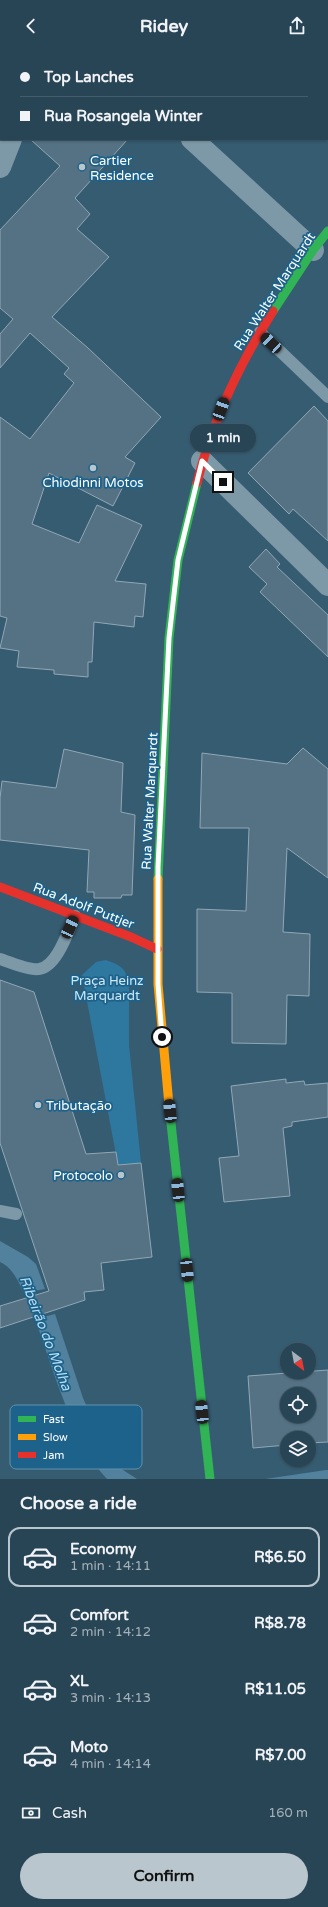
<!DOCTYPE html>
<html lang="en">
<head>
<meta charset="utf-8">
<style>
	body { margin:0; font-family:"Varela Round",sans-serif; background:#344f60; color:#f1f3f6; height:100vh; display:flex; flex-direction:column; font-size:15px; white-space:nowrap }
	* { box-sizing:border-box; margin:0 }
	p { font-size:13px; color:#a5b1b9 }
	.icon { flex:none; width:22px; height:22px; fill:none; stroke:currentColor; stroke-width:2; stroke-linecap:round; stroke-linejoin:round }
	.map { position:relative; height:1427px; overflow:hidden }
	.drawer { display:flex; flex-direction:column; background:#284556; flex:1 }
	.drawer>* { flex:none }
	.guide { position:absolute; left:0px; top:0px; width:328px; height:88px; box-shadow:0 1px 3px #0004,0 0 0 1px #445d6c; display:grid; align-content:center; height:88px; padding:0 20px; background:#284556 }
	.needle { width:26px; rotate:148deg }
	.fabs { position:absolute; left:280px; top:1291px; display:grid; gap:8px }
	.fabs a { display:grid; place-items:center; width:36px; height:36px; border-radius:50%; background:#284556; box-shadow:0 1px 3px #0004,0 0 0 1px #445d6c; font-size:20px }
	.end { position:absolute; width:18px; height:18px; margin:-9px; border:5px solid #fff; background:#111; box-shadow:0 0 0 2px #111 }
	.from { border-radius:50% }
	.bubble { position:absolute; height:28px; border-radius:14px; background:#284556; box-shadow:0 1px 3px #0004,0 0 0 1px #445d6c; font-size:13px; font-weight:800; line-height:28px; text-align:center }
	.car { position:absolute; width:12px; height:24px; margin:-12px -6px; border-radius:5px; box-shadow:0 0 3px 1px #0007; background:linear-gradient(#222 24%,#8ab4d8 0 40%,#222 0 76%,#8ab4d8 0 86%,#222 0) }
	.guide b { display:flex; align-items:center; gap:14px; height:38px; font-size:15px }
	.guide b+b { border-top:1px solid #445d6c }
	.guide i { width:10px; height:10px; background:#f1f3f6 }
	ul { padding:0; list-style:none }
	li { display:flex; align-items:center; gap:12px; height:60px; margin:0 8px 6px; padding:0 12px; border:2px solid transparent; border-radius:12px }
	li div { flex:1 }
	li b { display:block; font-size:15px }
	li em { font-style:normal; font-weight:800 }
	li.on { border-color:#b9c6ce }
	li>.icon { width:36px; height:36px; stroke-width:1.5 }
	h2 { padding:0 20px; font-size:18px; line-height:48px }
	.pay { display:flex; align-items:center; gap:10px; height:44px; padding:0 20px; font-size:15px }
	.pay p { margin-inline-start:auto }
	.button { display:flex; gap:8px; margin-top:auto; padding:8px 20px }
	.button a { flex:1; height:46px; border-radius:24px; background:#b9c6ce; color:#111; font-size:16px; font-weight:800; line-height:46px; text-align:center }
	header { display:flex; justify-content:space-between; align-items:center; height:52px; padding:0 20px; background:#284556; font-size:18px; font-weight:800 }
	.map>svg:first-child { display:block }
	.green { fill:#2e779f }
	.water { fill:#51819c }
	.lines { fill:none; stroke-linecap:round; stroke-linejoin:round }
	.stream { stroke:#51819c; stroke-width:8 }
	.building { fill:#547284; stroke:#91a7b5; fill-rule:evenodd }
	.lane { stroke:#7d98a6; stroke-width:12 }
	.street { stroke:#7d98a6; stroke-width:22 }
	.fast { stroke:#30b455; stroke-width:9 }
	.slow { stroke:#ff9f0a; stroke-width:9 }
	.jam { stroke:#e5322d; stroke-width:9 }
	.route { stroke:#fff; stroke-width:5 }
	.poi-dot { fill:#b9c6ce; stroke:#1d628a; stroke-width:1.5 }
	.labels { text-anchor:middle; stroke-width:3.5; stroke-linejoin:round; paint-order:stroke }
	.poi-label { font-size:13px; fill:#fff; stroke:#1d628a; text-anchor:start }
	.street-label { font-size:13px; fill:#fff; stroke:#1d628a }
	.park-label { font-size:13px; fill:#cde9f9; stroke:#1d628a }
	.water-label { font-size:14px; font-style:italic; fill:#b4ddf3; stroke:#1d628a }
	.key { fill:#1d628a; stroke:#6191ad; stroke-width:1 }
	.key-label { font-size:11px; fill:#fff }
</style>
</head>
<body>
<header><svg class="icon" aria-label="back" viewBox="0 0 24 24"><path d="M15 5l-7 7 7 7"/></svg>Ridey<svg class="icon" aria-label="share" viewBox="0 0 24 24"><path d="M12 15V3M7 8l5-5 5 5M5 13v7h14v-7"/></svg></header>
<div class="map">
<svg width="328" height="1427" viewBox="0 0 328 1427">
	<rect width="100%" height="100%" fill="#365c72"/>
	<path class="green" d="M106,908C119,913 124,914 129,929V993L141,1111L118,1113L82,923L96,910Z"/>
	<g class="water">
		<path d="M0,1189L28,1205L36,1212L45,1237L24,1241C18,1229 13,1216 0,1210Z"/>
		<path d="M55,1262L83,1346L97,1377L120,1416L137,1427H107C74,1393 52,1313 35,1267Z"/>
		<path d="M326,1418H328V1427H265Z"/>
	</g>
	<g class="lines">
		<path class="stream" d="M27,1230L43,1275"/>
	</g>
	<g class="building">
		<path d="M30,87H128L75,146L90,162L77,177L109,205L52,265L88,296L161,365L125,405L135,411L113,454L49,421L32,472L79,491L97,453L142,473L115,529L146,532L143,565L135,564L134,575L94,570L92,610H88V625L54,622V618L17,615L19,599L0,596L7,566L0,564V365L30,387L74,331L64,322L69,316L30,281L0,316V282L13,267L0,256V178L60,114Z"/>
		<path d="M314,354L328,369V489L293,457L289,462L248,421Z"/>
		<path d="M266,497L280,512L277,515L328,563V605L260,540L267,532L249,515Z"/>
		<path d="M303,696L328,717V826L287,796L283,880L310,882L309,944L287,943L286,992L232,991V941L197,940V857L246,859L249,776H200L202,701L287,712Z"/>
		<path d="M64,697L123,711L121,760L135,763L132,843H122L121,846H94V840H87L89,798L0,788V746L2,729L56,736Z"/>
		<path d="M0,928L34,940L86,1102L116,1100L118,1113L141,1111L152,1205L101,1211L104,1238L84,1240L85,1248L0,1276V1254L49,1239L0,1091Z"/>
		<path d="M286,1027V1031L304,1029L305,1033L328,1031V1065L292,1070V1074L283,1076L290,1144L224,1150L219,1106L239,1104L231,1034Z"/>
		<path d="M328,1318V1390L309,1391V1386H287V1393L253,1396L248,1324ZM287,1342H309V1364H287Z"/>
	</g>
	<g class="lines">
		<g class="lane">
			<path d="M260,280L328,345"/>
			<path d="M0,907C9,910 31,919 39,917C57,915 68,879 75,864"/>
			<path d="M0,1159L16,1162"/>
		</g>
		<g class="street">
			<path d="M98,0L99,1"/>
			<path d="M192,87L313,198"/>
			<path d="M0,115L11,87"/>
			<path d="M202,409L328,533"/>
		</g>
		<g class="fast">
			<path d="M273,259L313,198L328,179"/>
			<path d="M158,827L169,586L178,508L197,431"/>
			<path d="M169,1053L210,1427"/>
		</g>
		<path class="slow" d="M158,827V932L169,1053"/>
		<g class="jam">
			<path d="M197,431C212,369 239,313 273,259"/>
			<path d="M0,835L131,885L157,897"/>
		</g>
	</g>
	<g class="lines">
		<path class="route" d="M162,985L158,932V815L169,586L178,508L202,409L223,430"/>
	</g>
	<g class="poi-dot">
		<circle cx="82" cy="115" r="4"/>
		<circle cx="93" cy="416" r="4"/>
		<circle cx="38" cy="1053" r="4"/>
		<circle cx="121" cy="1123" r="4"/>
	</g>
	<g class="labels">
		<g class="poi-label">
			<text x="90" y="113">Cartier<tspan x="90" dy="15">Residence</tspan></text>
			<text x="93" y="435" text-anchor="middle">Chiodinni Motos</text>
			<text x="46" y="1058">Tributação</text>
			<text x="113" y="1128" text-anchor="end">Protocolo</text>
		</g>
		<g class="street-label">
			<text transform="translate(274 239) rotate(-57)" y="5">Rua Walter Marquardt</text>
			<text transform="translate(149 749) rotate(-87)" y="5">Rua Walter Marquardt</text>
			<text transform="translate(84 853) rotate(21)" y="5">Rua Adolf Puttjer</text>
		</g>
		<g class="park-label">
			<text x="107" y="933">Praça Heinz<tspan x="107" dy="15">Marquardt</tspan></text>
		</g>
		<g class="water-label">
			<text transform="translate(46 1281) rotate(69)" y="5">Ribeirão do Molha</text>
		</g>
	</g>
	<rect x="10" y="1353" width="132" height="64" rx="6" class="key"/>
	<rect x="18" y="1364" width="18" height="6" fill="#30b455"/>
	<rect x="18" y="1382" width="18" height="6" fill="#ff9f0a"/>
	<rect x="18" y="1400" width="18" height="6" fill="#e5322d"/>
	<g class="key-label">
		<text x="43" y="1371">Fast</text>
		<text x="43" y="1389">Slow</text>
		<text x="43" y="1407">Jam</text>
	</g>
</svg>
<div class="fabs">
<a><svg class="needle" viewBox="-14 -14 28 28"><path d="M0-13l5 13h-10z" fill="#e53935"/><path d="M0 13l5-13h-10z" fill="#a5b1b9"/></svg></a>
<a><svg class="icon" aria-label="locate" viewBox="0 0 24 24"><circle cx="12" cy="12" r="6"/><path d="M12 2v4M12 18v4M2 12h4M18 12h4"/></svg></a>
<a><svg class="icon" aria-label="layers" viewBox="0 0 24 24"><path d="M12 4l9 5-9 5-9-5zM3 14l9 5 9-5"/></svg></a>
</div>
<i class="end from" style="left:162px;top:985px"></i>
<i class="end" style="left:223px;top:430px"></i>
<div class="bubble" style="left:190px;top:372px;width:66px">1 min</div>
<i class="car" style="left:271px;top:291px;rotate:313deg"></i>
<i class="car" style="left:221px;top:357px;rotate:20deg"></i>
<i class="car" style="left:70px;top:875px;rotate:25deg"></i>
<i class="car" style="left:170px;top:1059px;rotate:354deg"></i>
<i class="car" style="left:178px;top:1138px;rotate:354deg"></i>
<i class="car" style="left:187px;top:1218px;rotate:174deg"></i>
<i class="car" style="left:202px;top:1360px;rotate:354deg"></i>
<div class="guide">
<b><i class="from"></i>Top Lanches</b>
<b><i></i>Rua Rosangela Winter</b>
</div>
</div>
<section class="drawer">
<h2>Choose a ride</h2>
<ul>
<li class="on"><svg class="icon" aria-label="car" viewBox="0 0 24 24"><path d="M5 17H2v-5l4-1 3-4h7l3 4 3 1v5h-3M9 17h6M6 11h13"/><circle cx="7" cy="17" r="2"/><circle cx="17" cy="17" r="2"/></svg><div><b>Economy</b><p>1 min · 14:11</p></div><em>R$6.50</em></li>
<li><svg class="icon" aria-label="car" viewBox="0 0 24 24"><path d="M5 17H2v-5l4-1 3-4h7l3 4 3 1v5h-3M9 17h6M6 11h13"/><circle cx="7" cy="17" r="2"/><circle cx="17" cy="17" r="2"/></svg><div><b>Comfort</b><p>2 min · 14:12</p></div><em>R$8.78</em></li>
<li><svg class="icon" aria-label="car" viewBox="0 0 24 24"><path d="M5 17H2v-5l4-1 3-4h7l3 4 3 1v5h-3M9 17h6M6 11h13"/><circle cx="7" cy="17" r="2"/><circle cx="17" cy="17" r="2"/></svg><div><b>XL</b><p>3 min · 14:13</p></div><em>R$11.05</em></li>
<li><svg class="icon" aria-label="car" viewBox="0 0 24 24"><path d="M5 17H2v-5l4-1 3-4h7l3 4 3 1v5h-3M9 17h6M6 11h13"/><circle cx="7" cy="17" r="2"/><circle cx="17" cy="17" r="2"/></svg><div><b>Moto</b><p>4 min · 14:14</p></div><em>R$7.00</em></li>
</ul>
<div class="pay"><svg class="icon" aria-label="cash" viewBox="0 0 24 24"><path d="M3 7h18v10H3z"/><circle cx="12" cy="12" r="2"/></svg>Cash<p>160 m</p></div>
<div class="button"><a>Confirm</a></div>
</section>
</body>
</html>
